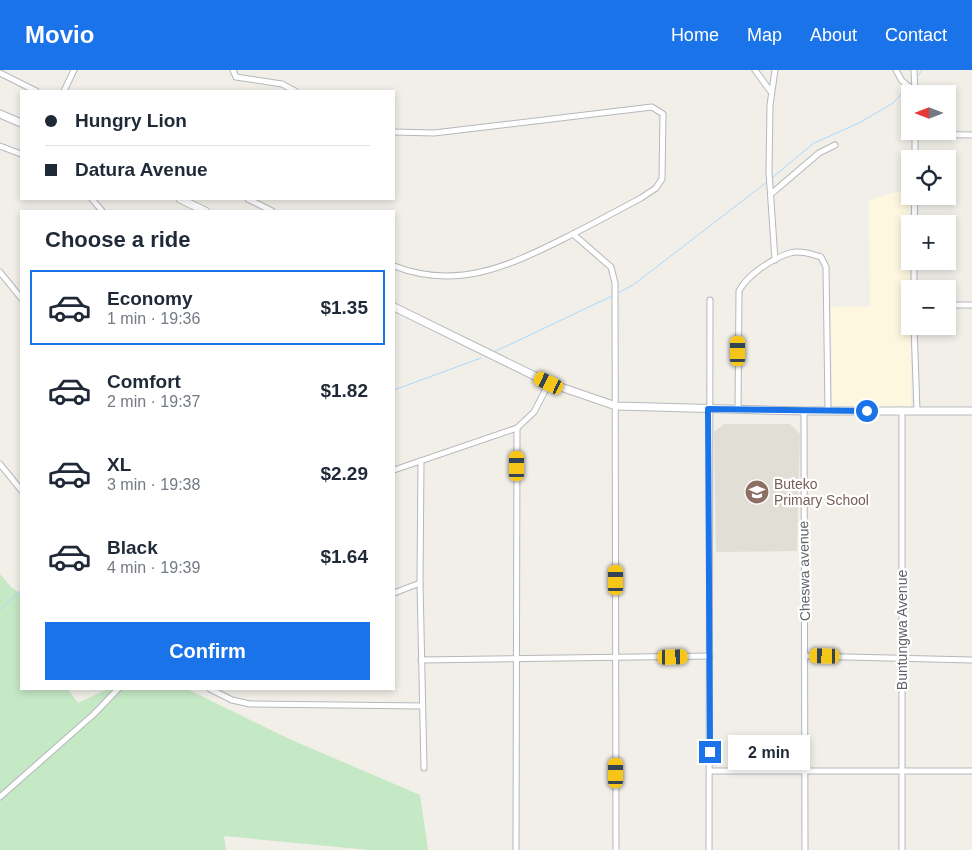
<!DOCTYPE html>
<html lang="en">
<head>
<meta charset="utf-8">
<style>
	body { margin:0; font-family:Helvetica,sans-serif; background:#f6f6f7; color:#1f2937; height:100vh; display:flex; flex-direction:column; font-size:19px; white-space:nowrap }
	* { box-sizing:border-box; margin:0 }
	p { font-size:16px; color:#747a83 }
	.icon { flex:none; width:28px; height:28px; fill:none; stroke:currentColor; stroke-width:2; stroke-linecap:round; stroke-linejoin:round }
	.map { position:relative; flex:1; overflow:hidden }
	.details { position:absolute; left:20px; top:140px; width:375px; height:480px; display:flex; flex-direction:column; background:#fff; border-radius:0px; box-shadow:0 2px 8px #0003 }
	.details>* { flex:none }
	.banner { position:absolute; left:20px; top:20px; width:375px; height:110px; border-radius:0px; box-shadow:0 2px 8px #0003; display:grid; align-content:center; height:110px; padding:0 25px; background:#fff }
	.needle { width:32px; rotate:270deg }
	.tools { position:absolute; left:901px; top:15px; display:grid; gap:10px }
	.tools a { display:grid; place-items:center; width:55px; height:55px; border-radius:0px; background:#fff; box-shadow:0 2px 8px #0003; font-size:25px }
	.end { position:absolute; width:22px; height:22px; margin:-11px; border:6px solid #1a73e8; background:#fff; box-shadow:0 0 0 2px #fff }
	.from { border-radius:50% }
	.bubble { position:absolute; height:35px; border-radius:0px; background:#fff; box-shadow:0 2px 8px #0003; font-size:16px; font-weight:600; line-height:35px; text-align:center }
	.car { position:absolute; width:15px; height:30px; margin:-15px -8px; border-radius:6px; box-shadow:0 0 4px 1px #0007; background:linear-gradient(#f5c518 24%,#345 0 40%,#f5c518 0 76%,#345 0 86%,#f5c518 0) }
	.banner b { display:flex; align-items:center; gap:18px; height:48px; font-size:19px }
	.banner b+b { border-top:1px solid #e0e1e3 }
	.banner i { width:12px; height:12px; background:#1f2937 }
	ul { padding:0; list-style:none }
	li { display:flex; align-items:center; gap:15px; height:75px; margin:0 10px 8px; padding:0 15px; border:2px solid transparent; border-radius:0px }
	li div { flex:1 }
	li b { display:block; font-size:19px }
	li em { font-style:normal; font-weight:600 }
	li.on { border-color:#1a73e8 }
	li>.icon { width:45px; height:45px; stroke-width:1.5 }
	h2 { padding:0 25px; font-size:22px; line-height:60px }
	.cta { display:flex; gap:10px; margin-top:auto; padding:10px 25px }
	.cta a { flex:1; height:58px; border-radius:0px; background:#1a73e8; color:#fff; font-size:20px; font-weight:600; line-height:58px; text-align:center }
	header { display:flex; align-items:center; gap:30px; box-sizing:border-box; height:70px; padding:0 25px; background:#1a73e8; color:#fff }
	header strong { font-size:24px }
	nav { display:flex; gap:28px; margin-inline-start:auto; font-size:18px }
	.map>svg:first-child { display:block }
	.commercial { fill:#fef7e0 }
	.education { fill:#e1ded6 }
	.green { fill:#c5e8c5 }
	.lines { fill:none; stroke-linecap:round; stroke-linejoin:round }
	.stream { stroke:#aadaff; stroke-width:1 }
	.street-casing { stroke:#b5b8bc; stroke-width:7 }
	.secondary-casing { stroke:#b6babf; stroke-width:9 }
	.street { stroke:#fff; stroke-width:5 }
	.secondary { stroke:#fff; stroke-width:7 }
	.route { stroke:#1a73e8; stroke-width:6 }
	.labels { text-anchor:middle; stroke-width:4.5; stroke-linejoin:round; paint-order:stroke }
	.education-label { font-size:14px; fill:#785e54; stroke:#fff; text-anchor:start }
	.street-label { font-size:14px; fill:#5f6368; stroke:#fff }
</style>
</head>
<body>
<header>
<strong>Movio</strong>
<nav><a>Home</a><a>Map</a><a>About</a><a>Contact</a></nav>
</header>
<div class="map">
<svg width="972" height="780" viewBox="0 0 972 780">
	<rect width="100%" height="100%" fill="#f1efe8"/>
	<path class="commercial" d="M910,118L911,338L832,337L831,237L870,236L869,130Z"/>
	<path class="education" d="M724,354H790L800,364L797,481L716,482L714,362Z"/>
	<path class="green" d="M0,504L11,517L21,524V619H68L78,633L108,619H187L287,668L420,725L428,780H369L224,766L226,780H0Z"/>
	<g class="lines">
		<g class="stream">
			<path d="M918,6L922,0"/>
			<path d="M773,107L814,73L859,53L893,33L906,19"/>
			<path d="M618,223L633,215L767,112"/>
			<path d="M494,282L612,226"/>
			<path d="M394,320L481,288"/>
			<path d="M0,540L21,520"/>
		</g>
		<defs>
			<g id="street">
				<path d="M233,0L236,7L282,14L295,21"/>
				<path d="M755,0L771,22"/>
				<path d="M775,0L770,35L769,102L775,190"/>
				<path d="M896,0L902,11L915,21"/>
				<path d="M914,0L915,22"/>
				<path d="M0,3L36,21"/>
				<path d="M64,21L74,0"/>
				<path d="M394,62L434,63L652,37L663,44L662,109L656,118L641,128C615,142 589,156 563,169C507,197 456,220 394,196"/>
				<path d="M915,64L972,65"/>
				<path d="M0,76L21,84"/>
				<path d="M915,89V62"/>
				<path d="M771,124L819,83L835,75"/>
				<path d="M92,129L102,141"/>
				<path d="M248,129L272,141"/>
				<path d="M914,154L915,126"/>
				<path d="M573,164L611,197L615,213L616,780"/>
				<path d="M0,202L21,228"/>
				<path d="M914,219V191"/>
				<path d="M948,235H972"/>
				<path d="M914,256L917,341"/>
				<path d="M738,340L739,221C747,205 773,188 790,183C800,180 811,184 821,187L826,197L828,341"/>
				<path d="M902,340V780"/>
				<path d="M804,341L805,780"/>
				<path d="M421,391L420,513L424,698"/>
				<path d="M0,394L21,420"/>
				<path d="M394,400L517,358L534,342L549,313"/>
				<path d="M394,523L420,513"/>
				<path d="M805,586L972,590"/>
				<path d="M421,590L710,586"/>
				<path d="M210,619L232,630L250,634L422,636"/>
				<path d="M710,701H972"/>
				<path d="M0,727L94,644L118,619"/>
				<path d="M516,780L517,358"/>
				<path d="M709,780L710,230"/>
			</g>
			<g id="secondary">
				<path d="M0,44L21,53"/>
				<path d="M180,129L205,141"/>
				<path d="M394,237L549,313L616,336L804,341H972"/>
			</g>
		</defs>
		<use href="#street" class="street-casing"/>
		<use href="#secondary" class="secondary-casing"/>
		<use href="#street" class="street"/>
		<use href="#secondary" class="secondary"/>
	</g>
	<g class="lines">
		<path class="route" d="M710,682L708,339L867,341"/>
	</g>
	<defs>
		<symbol id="school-disc" viewBox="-11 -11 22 22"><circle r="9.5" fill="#8d6e63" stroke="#fff"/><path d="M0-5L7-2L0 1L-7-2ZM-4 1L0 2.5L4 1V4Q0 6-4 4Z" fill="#fff"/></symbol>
	</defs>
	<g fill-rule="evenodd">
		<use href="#school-disc" x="743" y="408" width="28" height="28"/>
	</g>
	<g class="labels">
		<g class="education-label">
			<text x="774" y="419">Buteko<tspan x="774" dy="16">Primary School</tspan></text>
		</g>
		<g class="street-label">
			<text transform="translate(804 501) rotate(-91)" y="5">Cheswa avenue</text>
			<text transform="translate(902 560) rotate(-90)" y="5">Buntungwa Avenue</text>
		</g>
	</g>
</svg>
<div class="tools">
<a><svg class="needle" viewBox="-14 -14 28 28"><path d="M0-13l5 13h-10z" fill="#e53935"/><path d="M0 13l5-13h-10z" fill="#747a83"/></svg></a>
<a><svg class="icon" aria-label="locate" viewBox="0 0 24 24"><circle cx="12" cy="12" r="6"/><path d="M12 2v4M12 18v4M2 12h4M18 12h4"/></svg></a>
<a>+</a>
<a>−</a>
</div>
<i class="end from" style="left:867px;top:341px"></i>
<i class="end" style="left:710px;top:682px"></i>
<div class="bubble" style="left:728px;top:665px;width:82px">2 min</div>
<i class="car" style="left:738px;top:281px;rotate:0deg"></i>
<i class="car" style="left:549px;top:313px;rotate:296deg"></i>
<i class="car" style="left:517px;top:396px;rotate:0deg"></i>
<i class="car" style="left:616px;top:510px;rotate:0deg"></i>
<i class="car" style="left:825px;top:586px;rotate:271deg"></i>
<i class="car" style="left:673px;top:587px;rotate:89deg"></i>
<i class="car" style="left:616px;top:703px;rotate:0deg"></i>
<div class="banner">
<b><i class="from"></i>Hungry Lion</b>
<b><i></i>Datura Avenue</b>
</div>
<section class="details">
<h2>Choose a ride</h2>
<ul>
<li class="on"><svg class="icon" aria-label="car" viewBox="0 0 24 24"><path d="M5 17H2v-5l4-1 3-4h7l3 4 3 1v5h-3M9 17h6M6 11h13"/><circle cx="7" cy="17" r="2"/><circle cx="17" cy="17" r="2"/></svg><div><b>Economy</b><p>1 min · 19:36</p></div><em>$1.35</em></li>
<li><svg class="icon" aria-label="car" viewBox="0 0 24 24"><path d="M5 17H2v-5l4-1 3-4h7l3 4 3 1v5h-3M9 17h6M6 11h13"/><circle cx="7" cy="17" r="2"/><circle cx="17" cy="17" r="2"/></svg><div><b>Comfort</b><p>2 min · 19:37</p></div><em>$1.82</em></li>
<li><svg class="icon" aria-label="car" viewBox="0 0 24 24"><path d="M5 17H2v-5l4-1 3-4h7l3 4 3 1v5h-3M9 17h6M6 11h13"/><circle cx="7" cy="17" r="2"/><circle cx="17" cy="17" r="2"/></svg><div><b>XL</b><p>3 min · 19:38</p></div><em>$2.29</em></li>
<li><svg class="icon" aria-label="car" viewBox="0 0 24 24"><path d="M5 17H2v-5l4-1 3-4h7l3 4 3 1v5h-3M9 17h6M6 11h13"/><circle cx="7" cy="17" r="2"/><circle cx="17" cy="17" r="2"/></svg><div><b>Black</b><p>4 min · 19:39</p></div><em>$1.64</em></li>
</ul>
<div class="cta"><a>Confirm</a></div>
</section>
</div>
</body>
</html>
